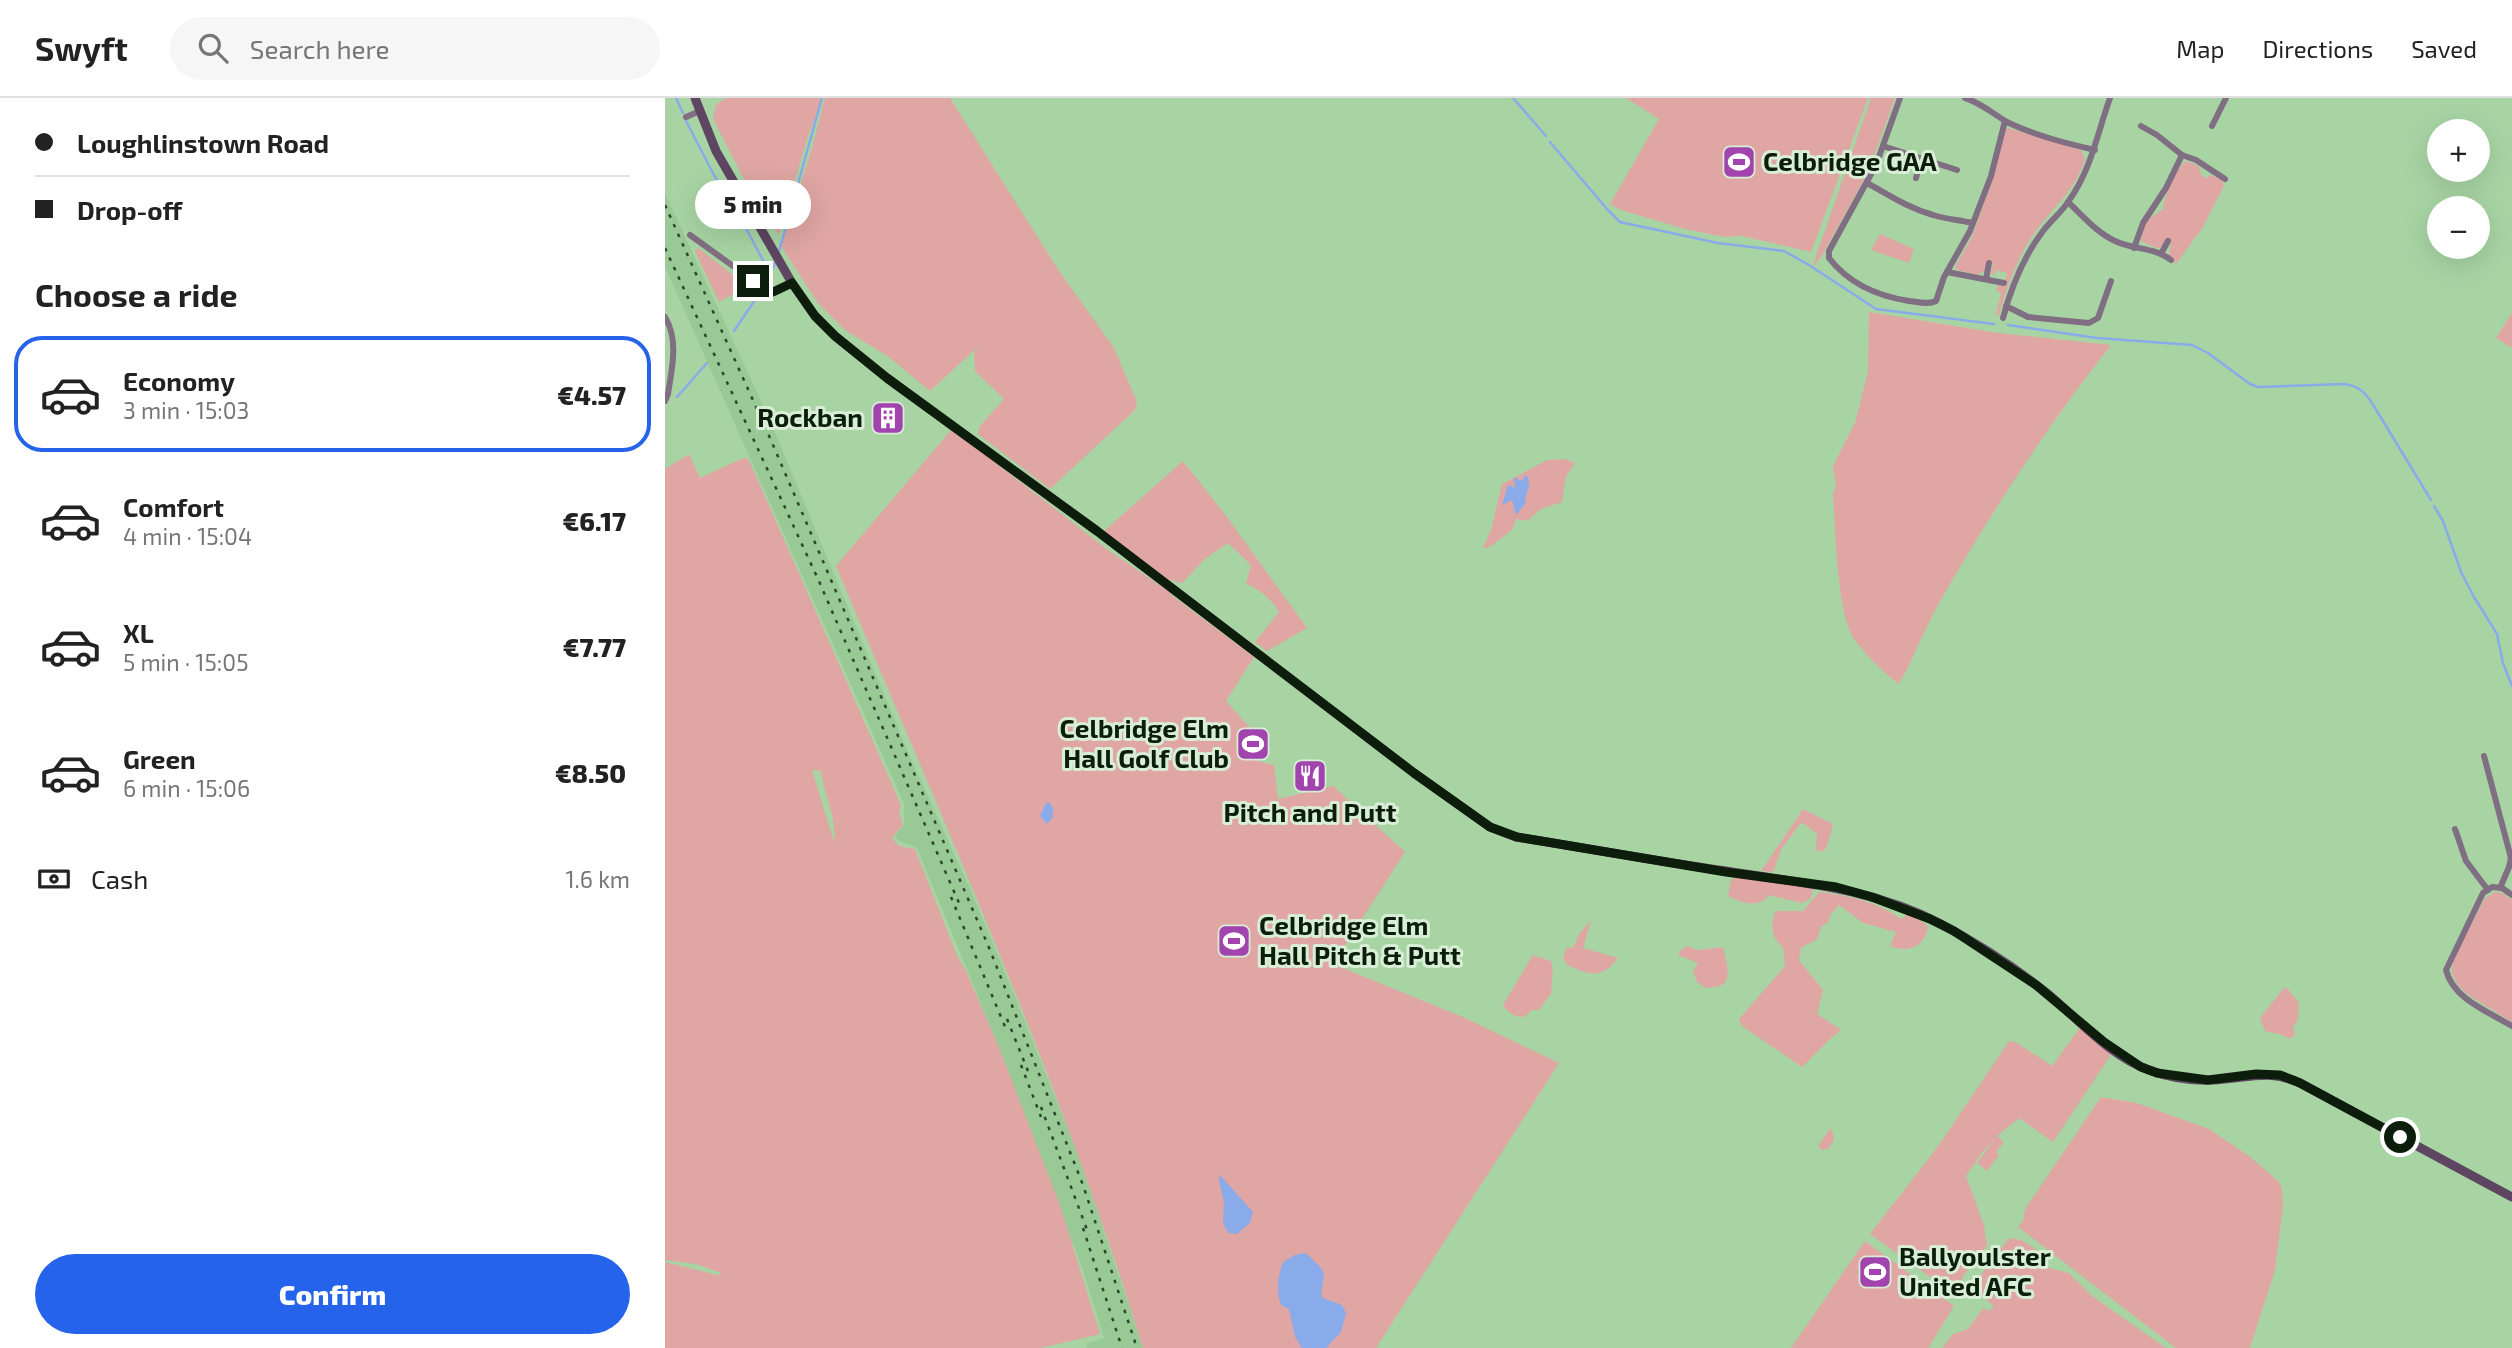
<!DOCTYPE html>
<html lang="en">
<head>
<meta charset="utf-8">
<style>
	body { margin:0; font-family:"Exo 2",sans-serif; background:#f6f6f6; color:#222; height:100vh; display:flex; flex-direction:column; font-size:26px; white-space:nowrap }
	* { box-sizing:border-box; margin:0 }
	p { font-size:23px; color:#767676 }
	.icon { flex:none; width:38px; height:38px; fill:none; stroke:currentColor; stroke-width:2; stroke-linecap:round; stroke-linejoin:round }
	.map { position:relative; flex:1; overflow:hidden }
	.drawer { display:flex; flex-direction:column; background:#fff; width:665px }
	.drawer>* { flex:none }
	.guide { display:grid; align-content:center; height:154px; padding:0 35px; background:#fff }
	.buttons { position:absolute; left:1762px; top:21px; display:grid; gap:14px }
	.buttons a { display:grid; place-items:center; width:63px; height:63px; border-radius:50%; background:#fff; box-shadow:0 7px 28px #0002; font-size:35px }
	.end { position:absolute; width:32px; height:32px; margin:-16px; border:9px solid #0d1d0c; background:#fff; box-shadow:0 0 0 4px #fff }
	.from { border-radius:50% }
	.bubble { position:absolute; height:49px; border-radius:24px; background:#fff; box-shadow:0 7px 28px #0002; font-size:23px; font-weight:800; line-height:49px; text-align:center }
	.guide b { display:flex; align-items:center; gap:24px; height:66px; font-size:26px }
	.guide b+b { border-top:2px solid #e0e0e0 }
	.guide i { width:18px; height:18px; background:#222 }
	ul { padding:0; list-style:none }
	li { display:flex; align-items:center; gap:21px; height:116px; margin:0 14px 10px; padding:0 21px; border:4px solid transparent; border-radius:28px }
	li div { flex:1 }
	li b { display:block; font-size:26px }
	li em { font-style:normal; font-weight:800 }
	li.current { border-color:#2563eb }
	li>.icon { width:63px; height:63px; stroke-width:1.5 }
	h2 { padding:0 35px; font-size:32px; line-height:84px }
	.pay { display:flex; align-items:center; gap:18px; height:77px; padding:0 35px; font-size:26px }
	.pay p { margin-inline-start:auto }
	.button { display:flex; gap:14px; margin-top:auto; padding:14px 35px }
	.button a { flex:1; height:80px; border-radius:42px; background:#2563eb; color:#fff; font-size:28px; font-weight:800; line-height:80px; text-align:center }
	header { display:flex; align-items:center; gap:42px; box-sizing:border-box; height:98px; padding:0 35px; background:#fff; border-bottom:2px solid #e0e0e0 }
	header strong { font-size:33px }
	nav { display:flex; gap:38px; margin-inline-start:auto; font-size:24px }
	.search { width:490px; height:63px; background:#f6f6f6; display:flex; align-items:center; gap:18px; box-sizing:border-box; padding:0 24px; border-radius:38px; color:#767676; font-size:26px }
	main { display:flex; flex:1; min-height:0 }
	.map>svg:first-child { display:block }
	.built { fill:#99ca95 }
	.green { fill:#dfa6a3; fill-rule:evenodd }
	.water { fill:#8aabea }
	.lines { fill:none; stroke-linecap:round; stroke-linejoin:round }
	.stream { stroke:#8aabea; stroke-width:2.5 }
	.street { stroke:#806e82; stroke-width:6 }
	.secondary { stroke:#5e4561; stroke-width:9 }
	.rail { stroke:#30462e; stroke-width:2.5; stroke-dasharray:3.5 7; stroke-linecap:butt }
	.route { stroke:#0d1d0c; stroke-width:9 }
	.labels { text-anchor:middle; stroke-width:6; stroke-linejoin:round; paint-order:stroke }
	.poi-label { font-size:26px; font-weight:bold; fill:#0d1d0c; stroke:#d8eed6; text-anchor:start }
</style>
</head>
<body>
<header>
<strong>Swyft</strong>
<div class="search"><svg class="icon" aria-label="search" viewBox="0 0 24 24"><circle cx="10" cy="10" r="6"/><path d="M15 15l6 6"/></svg>Search here</div>
<nav><a>Map</a><a>Directions</a><a>Saved</a></nav>
</header>
<main>
<section class="drawer">
<div class="guide">
<b><i class="from"></i>Loughlinstown Road</b>
<b><i></i>Drop-off</b>
</div>
<h2>Choose a ride</h2>
<ul>
<li class="current"><svg class="icon" aria-label="car" viewBox="0 0 24 24"><path d="M5 17H2v-5l4-1 3-4h7l3 4 3 1v5h-3M9 17h6M6 11h13"/><circle cx="7" cy="17" r="2"/><circle cx="17" cy="17" r="2"/></svg><div><b>Economy</b><p>3 min · 15:03</p></div><em>€4.57</em></li>
<li><svg class="icon" aria-label="car" viewBox="0 0 24 24"><path d="M5 17H2v-5l4-1 3-4h7l3 4 3 1v5h-3M9 17h6M6 11h13"/><circle cx="7" cy="17" r="2"/><circle cx="17" cy="17" r="2"/></svg><div><b>Comfort</b><p>4 min · 15:04</p></div><em>€6.17</em></li>
<li><svg class="icon" aria-label="car" viewBox="0 0 24 24"><path d="M5 17H2v-5l4-1 3-4h7l3 4 3 1v5h-3M9 17h6M6 11h13"/><circle cx="7" cy="17" r="2"/><circle cx="17" cy="17" r="2"/></svg><div><b>XL</b><p>5 min · 15:05</p></div><em>€7.77</em></li>
<li><svg class="icon" aria-label="car" viewBox="0 0 24 24"><path d="M5 17H2v-5l4-1 3-4h7l3 4 3 1v5h-3M9 17h6M6 11h13"/><circle cx="7" cy="17" r="2"/><circle cx="17" cy="17" r="2"/></svg><div><b>Green</b><p>6 min · 15:06</p></div><em>€8.50</em></li>
</ul>
<div class="pay"><svg class="icon" aria-label="cash" viewBox="0 0 24 24"><path d="M3 7h18v10H3z"/><circle cx="12" cy="12" r="2"/></svg>Cash<p>1.6 km</p></div>
<div class="button"><a>Confirm</a></div>
</section>
<div class="map">
<svg width="1847" height="1250" viewBox="0 0 1847 1250">
	<rect width="100%" height="100%" fill="#a8d4a4"/>
	<path class="built" d="M0,95L107,327L246,661L307,795L352,903L416,1065L478,1250H422L421,1246L439,1240L418,1172L333,947L252,750L232,742L230,738L239,727V706L0,169Z"/>
	<g class="green">
		<path d="M60,0H158L144,35L114,137L106,127L77,77L48,21L51,7Z"/>
		<path d="M160,0H285L392,170L449,250L472,304L470,312L385,391L313,336L314,329L339,301L310,273L309,254L316,246L265,293L224,259L180,232L153,205L116,148L147,50Z"/>
		<path d="M961,0H1203L1146,154L1077,138L1059,139L1020,131L956,112L945,106L994,21Z"/>
		<path d="M1206,0H1230L1203,74L1158,156L1147,170Z"/>
		<path d="M1343,30L1416,52L1420,62C1410,90 1396,102 1377,125C1356,150 1342,186 1334,218L1331,217L1336,194L1331,193L1333,187L1339,186L1342,175L1331,172L1329,178L1326,174L1328,166L1321,164L1320,172L1313,177L1292,172L1290,169L1307,139L1325,89L1340,32Z"/>
		<path d="M1521,63L1534,68L1536,77L1541,80L1546,77L1557,82L1559,88L1538,129L1511,166L1504,156L1506,146L1501,143L1498,149L1491,150L1476,143C1480,118 1481,124 1498,111C1500,97 1509,73 1521,63Z"/>
		<path d="M1215,136L1249,151L1244,165L1206,152Z"/>
		<path d="M33,150L82,188L54,204L30,153Z"/>
		<path d="M1204,214L1333,235L1446,247C1382,328 1325,416 1274,505C1259,531 1249,560 1234,586C1218,574 1199,556 1188,539C1172,514 1170,427 1168,395L1171,389L1168,368L1190,325L1203,273Z"/>
		<path d="M1847,215V250L1831,240Z"/>
		<path d="M287,331L443,452L506,495L505,496L589,559L561,603L588,633L578,653L593,663L609,667L613,701L668,688L740,754L668,866L800,920L894,965L711,1250H478C396,982 279,726 171,468Z"/>
		<path d="M24,356L35,380L78,360L83,361L88,371L236,707L234,715L238,727L227,740L234,748L250,751L293,860L300,871L333,947L395,1107L435,1236L376,1250H0V1164L52,1177L57,1175L30,1166L0,1162V371ZM147,672L156,673C159,697 172,719 169,744Z"/>
		<path d="M901,361L910,365L901,378L897,404L876,411L862,423L851,421L847,432L823,450H818L826,432L837,386L882,362Z"/>
		<path d="M518,363L562,419L642,530L602,553L590,544L614,514C605,500 596,492 581,486L586,467L563,445L540,461L517,485L501,481L439,433Z"/>
		<path d="M1138,711L1166,725L1168,728L1161,750L1157,754L1151,752L1152,736L1138,725L1135,726L1117,750L1108,774L1096,773Z"/>
		<path d="M1072,778L1148,790L1146,800L1137,805L1104,797C1092,811 1078,805 1063,798L1066,782Z"/>
		<path d="M1154,794C1182,797 1213,804 1236,821L1243,816L1261,826L1263,831C1257,850 1243,855 1225,848L1231,834L1198,825L1174,807L1165,817L1164,823L1156,829L1152,841L1136,850L1134,862L1158,892L1152,916L1176,932C1161,943 1151,956 1137,969L1077,928L1074,921L1120,868L1118,850L1109,839L1107,827L1110,813H1138Z"/>
		<path d="M1830,794L1837,795L1847,802V924L1802,896L1793,887L1787,875L1788,862L1820,800Z"/>
		<path d="M926,822L918,850L953,860C936,882 925,877 902,867L898,860L902,849L908,850L914,836Z"/>
		<path d="M1023,848L1033,852L1058,849C1060,858 1068,881 1057,887C1053,889 1045,889 1040,890L1032,884L1028,873L1033,865L1013,857L1017,851Z"/>
		<path d="M868,857L886,863C890,874 885,883 887,894L874,912H867L859,919C852,920 841,914 838,907Z"/>
		<path d="M1619,890H1622L1634,905L1633,922L1628,929L1630,937L1624,941L1618,937L1600,933L1595,920Z"/>
		<path d="M1415,930L1445,954V958L1388,1044L1354,1020L1332,1038L1339,1044L1331,1054L1334,1057L1322,1073L1312,1065L1331,1039L1315,1057L1301,1078L1319,1127L1322,1148L1298,1178L1294,1194H1286L1205,1136L1274,1047L1344,943L1352,945L1387,968Z"/>
		<path d="M1436,999L1472,1005L1544,1031L1584,1058L1613,1083L1617,1089L1618,1108L1610,1172L1585,1250H1511L1353,1129L1359,1121V1115L1362,1108Z"/>
		<path d="M1165,1031L1168,1034L1169,1042L1163,1051L1157,1052L1153,1048Z"/>
		<path d="M1344,1140L1356,1142L1369,1150L1384,1170L1404,1175L1427,1198L1501,1250H1277L1288,1236L1303,1231L1318,1210L1324,1213L1329,1208L1306,1190Z"/>
		<path d="M1200,1143L1289,1208L1263,1250H1126Z"/>
	</g>
	<g class="water">
		<path d="M860,377L863,379L864,388L860,401L861,405L851,417L847,402L837,407L843,387L850,390L849,379L857,383Z"/>
		<path d="M381,705H385L389,712L387,714L388,719L382,726L375,718Z"/>
		<path d="M555,1077L588,1114L585,1125L572,1136L563,1135L558,1125L559,1104L554,1082Z"/>
		<path d="M641,1155L657,1171L659,1178L656,1197L658,1200L677,1207L681,1215L676,1234L661,1250H637L630,1239L624,1211L616,1207C611,1193 613,1177 618,1164L630,1157Z"/>
	</g>
	<g class="lines">
		<g class="stream">
			<path d="M11,0L18,15"/>
			<path d="M848,0L881,38"/>
			<path d="M21,23L49,77L83,134L102,170L103,177H106"/>
			<path d="M885,44L942,111L955,124L1053,145L1119,153L1144,167L1211,211L1329,226"/>
			<path d="M113,157L157,0"/>
			<path d="M101,186L111,163"/>
			<path d="M1343,227L1432,240L1527,247L1543,255L1585,286L1593,289L1679,286C1693,288 1699,293 1707,305L1766,402"/>
			<path d="M69,233L90,202"/>
			<path d="M12,299L42,265"/>
			<path d="M1769,408L1778,423L1796,474L1809,499L1832,536L1838,565L1847,588"/>
		</g>
		<g class="street">
			<path d="M1235,0L1211,67L1164,153V160C1184,186 1212,198 1244,203C1253,204 1263,207 1271,203L1279,179L1305,133L1326,78L1340,23"/>
			<path d="M1300,0C1317,5 1329,17 1344,25C1372,38 1400,45 1430,52"/>
			<path d="M21,19L35,13"/>
			<path d="M1476,28L1492,37L1517,57L1531,62L1560,81"/>
			<path d="M1547,28L1561,0"/>
			<path d="M1218,48L1292,72"/>
			<path d="M1251,80L1256,61"/>
			<path d="M1202,85C1224,97 1243,110 1268,117C1281,121 1294,122 1307,125"/>
			<path d="M1403,104C1418,118 1431,134 1450,143C1468,152 1490,149 1506,162"/>
			<path d="M25,137L104,194L112,193L127,185"/>
			<path d="M1469,150L1478,125L1501,90L1517,57"/>
			<path d="M1497,154L1503,143"/>
			<path d="M1282,174L1339,185"/>
			<path d="M1321,181L1324,165"/>
			<path d="M1341,208L1363,219L1424,225L1433,220L1446,183"/>
			<path d="M0,219C14,242 7,270 3,296L0,303"/>
			<path d="M1338,220C1346,190 1359,158 1378,133C1386,122 1396,115 1403,104C1426,73 1432,36 1445,0"/>
			<path d="M1819,658L1846,760L1844,769L1835,790"/>
			<path d="M1790,731L1801,763L1823,792"/>
			<path d="M1847,797L1837,790L1827,789L1818,795L1781,872C1788,901 1824,914 1847,928"/>
		</g>
		<path class="secondary" d="M30,0L51,53L127,185L150,218L170,238L222,280L432,433L749,675L825,729L851,739C921,750 991,763 1061,773C1136,785 1207,790 1276,826C1313,846 1351,870 1383,896C1414,922 1445,958 1484,972C1503,979 1527,983 1547,982C1582,981 1601,970 1635,985L1847,1099"/>
		<g class="rail">
			<path d="M0,107L105,340L325,852L418,1087L472,1250"/>
			<path d="M0,150L153,481L294,805"/>
			<path d="M286,799L341,931"/>
			<path d="M342,921L363,973"/>
			<path d="M356,967L376,1019"/>
			<path d="M376,1009L424,1137"/>
			<path d="M418,1130L457,1250"/>
		</g>
	</g>
	<g class="lines">
		<path class="route" d="M88,183L108,194L127,185L150,218L170,238L222,280L432,433L749,675L825,729L852,739L1061,774L1171,789L1207,799L1265,821L1289,833L1371,887L1439,944L1476,969L1492,975L1543,982L1591,976L1615,977L1635,985L1735,1039"/>
	</g>
	<defs>
		<symbol id="stadium-square" viewBox="-11 -11 22 22"><rect x="-9" y="-9" width="18" height="18" rx="4" fill="#a244ae" stroke="#d8eed6"/><path d="M0-5a6.5 5 0 1 0 0 10a6.5 5 0 1 0 0-10ZM-3.5-1.8h7v3.6h-7Z" fill="#fff"/></symbol>
		<symbol id="building-square" viewBox="-11 -11 22 22"><rect x="-9" y="-9" width="18" height="18" rx="4" fill="#a244ae" stroke="#d8eed6"/><path d="M-4-6H4V6H1V3H-1V6H-4ZM-2.5-4.3h1.7v1.8h-1.7ZM.8-4.3h1.7v1.8H.8ZM-2.5-1h1.7V.8h-1.7ZM.8-1h1.7V.8H.8Z" fill="#fff"/></symbol>
		<symbol id="restaurant-square" viewBox="-11 -11 22 22"><rect x="-9" y="-9" width="18" height="18" rx="4" fill="#a244ae" stroke="#d8eed6"/><path d="M-5-6h1v4h1v-4h1v4h1v-4h1v5L-1.5 .5V6h-2V.5L-5-1ZM5-6V6H3V1.5H1.5Q1.5-4 5-6Z" fill="#fff"/></symbol>
	</defs>
	<g fill-rule="evenodd">
		<use href="#stadium-square" x="1055" y="45" width="38" height="38"/>
		<use href="#building-square" x="204" y="301" width="38" height="38"/>
		<use href="#stadium-square" x="569" y="627" width="38" height="38"/>
		<use href="#restaurant-square" x="626" y="659" width="38" height="38"/>
		<use href="#stadium-square" x="550" y="824" width="38" height="38"/>
		<use href="#stadium-square" x="1191" y="1155" width="38" height="38"/>
	</g>
	<g class="labels">
		<g class="poi-label">
			<text x="1098" y="73">Celbridge GAA</text>
			<text x="198" y="329" text-anchor="end">Rockban</text>
			<text x="564" y="640" text-anchor="end">Celbridge Elm<tspan x="564" dy="30">Hall Golf Club</tspan></text>
			<text x="645" y="724" text-anchor="middle">Pitch and Putt</text>
			<text x="594" y="837">Celbridge Elm<tspan x="594" dy="30">Hall Pitch &amp; Putt</tspan></text>
			<text x="1234" y="1168">Ballyoulster<tspan x="1234" dy="30">United AFC</tspan></text>
		</g>
	</g>
</svg>
<div class="buttons">
<a>+</a>
<a>−</a>
</div>
<i class="end from" style="left:1735px;top:1039px"></i>
<i class="end" style="left:88px;top:183px"></i>
<div class="bubble" style="left:30px;top:82px;width:116px">5 min</div>
</div>
</main>
</body>
</html>
